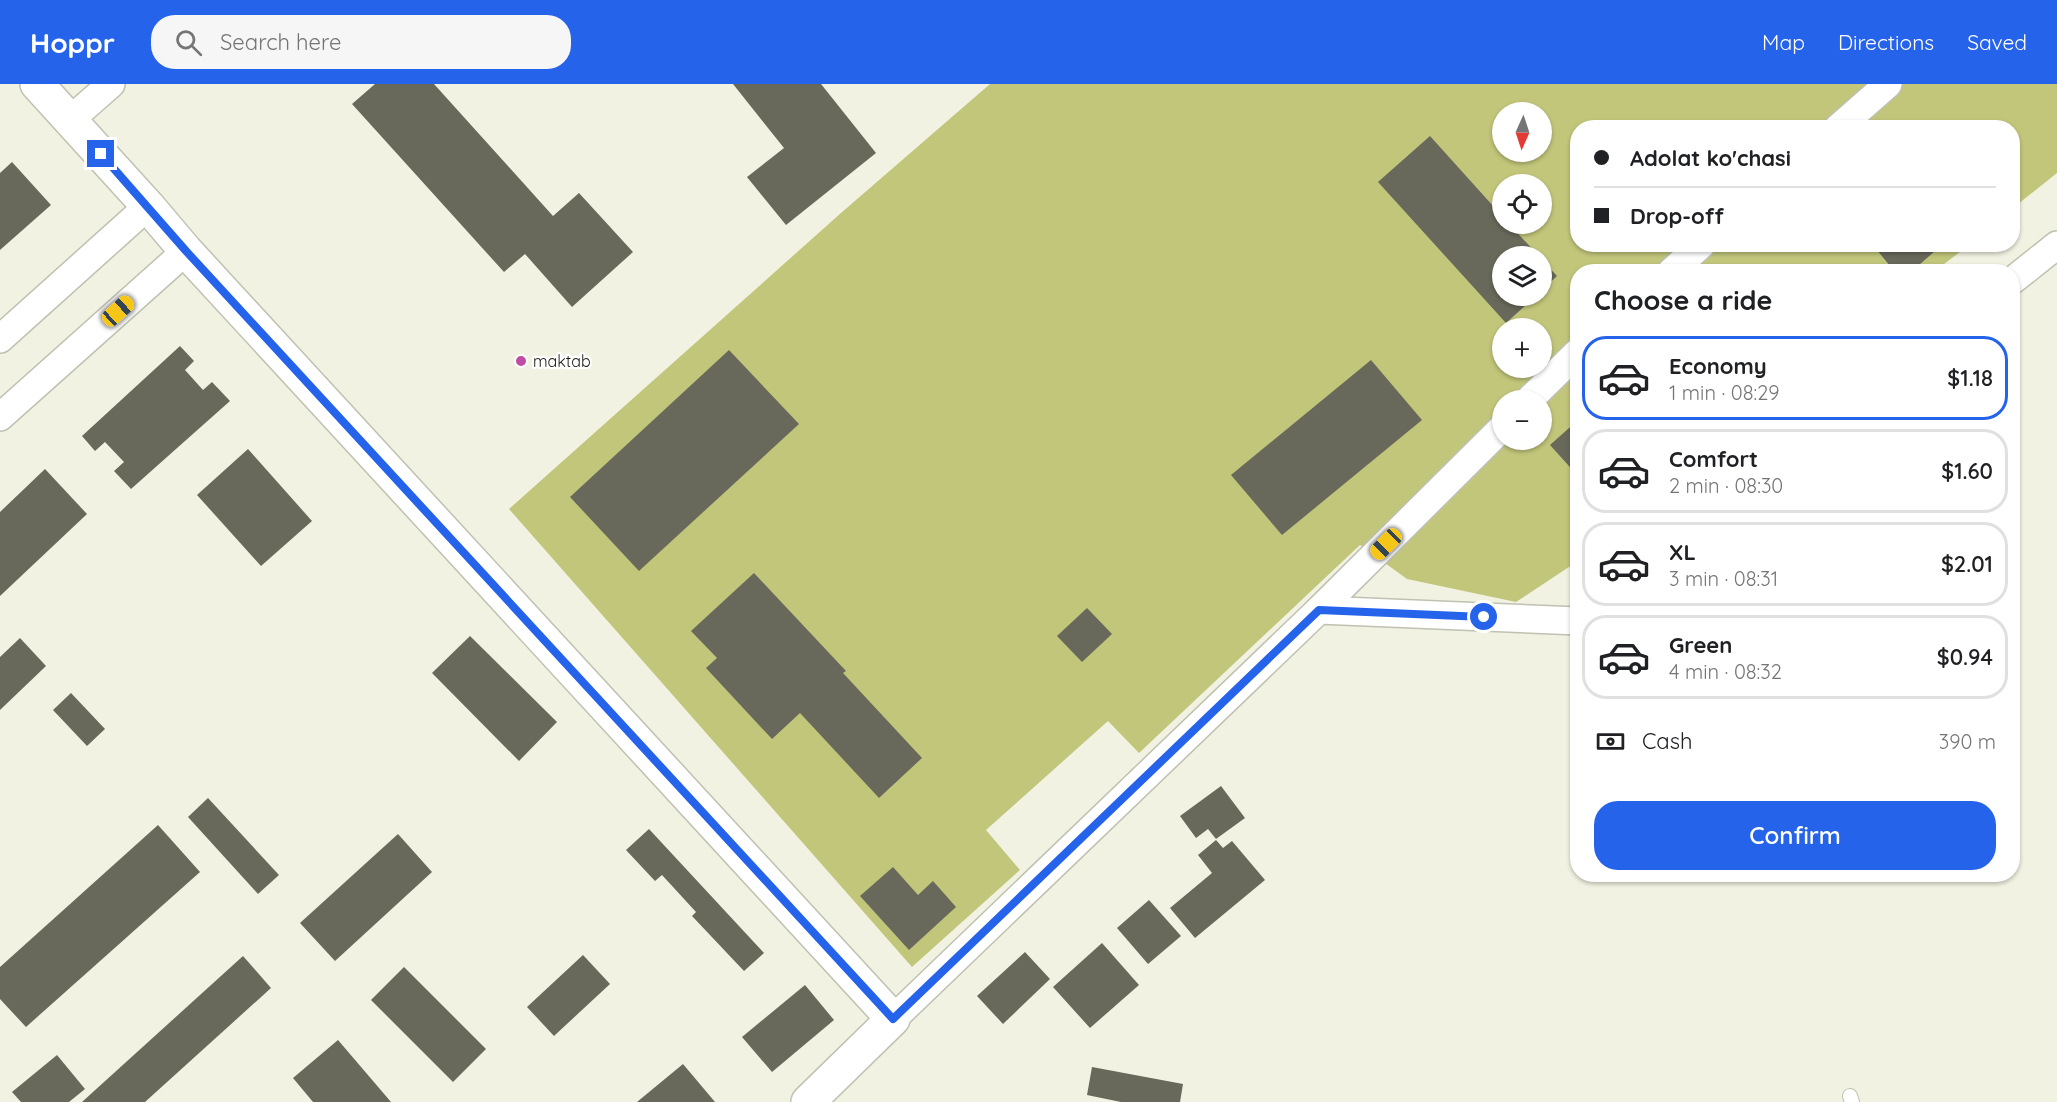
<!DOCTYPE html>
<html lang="en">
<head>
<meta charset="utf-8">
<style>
	body { margin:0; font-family:Quicksand,sans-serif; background:#f6f6f6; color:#202124; height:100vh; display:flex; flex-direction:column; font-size:22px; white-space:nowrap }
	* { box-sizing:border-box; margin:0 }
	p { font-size:20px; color:#757577 }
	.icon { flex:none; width:33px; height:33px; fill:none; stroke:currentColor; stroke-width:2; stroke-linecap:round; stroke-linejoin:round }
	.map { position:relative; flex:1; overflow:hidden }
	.drawer { position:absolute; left:1570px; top:180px; width:450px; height:618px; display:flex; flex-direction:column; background:#fff; border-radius:24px; box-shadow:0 2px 4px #0004 }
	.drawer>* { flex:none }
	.top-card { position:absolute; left:1570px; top:36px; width:450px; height:132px; border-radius:24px; box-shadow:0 2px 4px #0004; display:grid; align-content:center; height:132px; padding:0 24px; background:#fff }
	.needle { width:39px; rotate:183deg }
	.tools { position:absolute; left:1492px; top:18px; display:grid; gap:12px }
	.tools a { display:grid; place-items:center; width:60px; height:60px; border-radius:50%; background:#fff; box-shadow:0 2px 4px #0004; font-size:30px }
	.end { position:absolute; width:27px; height:27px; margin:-14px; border:8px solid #2563eb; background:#fff; box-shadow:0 0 0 3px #fff }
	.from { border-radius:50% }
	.car { position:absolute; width:18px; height:36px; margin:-18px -9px; border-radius:8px; box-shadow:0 0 4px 2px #0007; background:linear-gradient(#f5c518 24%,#345 0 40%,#f5c518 0 76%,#345 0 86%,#f5c518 0) }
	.top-card b { display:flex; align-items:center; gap:21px; height:57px; font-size:22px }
	.top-card b+b { border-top:2px solid #e0e0e0 }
	.top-card i { width:15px; height:15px; background:#202124 }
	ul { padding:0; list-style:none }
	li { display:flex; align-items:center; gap:18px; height:84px; margin:0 12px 9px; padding:0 12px; border:3px solid #e0e0e0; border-radius:24px }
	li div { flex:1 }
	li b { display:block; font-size:22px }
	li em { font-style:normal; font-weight:600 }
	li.selected { border-color:#2563eb }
	li>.icon { width:54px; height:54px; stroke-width:1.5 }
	h2 { padding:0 24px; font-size:27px; line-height:72px }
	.pay { display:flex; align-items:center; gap:15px; height:66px; padding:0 24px; font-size:22px }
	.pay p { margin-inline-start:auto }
	.action { display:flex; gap:12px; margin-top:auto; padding:12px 24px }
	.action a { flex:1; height:69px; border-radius:24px; background:#2563eb; color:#fff; font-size:24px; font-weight:600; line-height:69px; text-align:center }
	header { display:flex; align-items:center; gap:36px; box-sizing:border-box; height:84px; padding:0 30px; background:#2563eb; color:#fff }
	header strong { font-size:28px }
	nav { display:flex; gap:33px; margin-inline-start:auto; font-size:21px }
	.search { width:420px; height:54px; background:#f6f6f6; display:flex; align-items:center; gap:15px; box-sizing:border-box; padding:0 21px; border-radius:24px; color:#757577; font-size:22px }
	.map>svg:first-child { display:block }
	.green { fill:#c2c67b; fill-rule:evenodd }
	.building { fill:#68695a }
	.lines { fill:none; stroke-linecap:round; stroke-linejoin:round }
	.service-casing { stroke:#bfc1b1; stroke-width:16 }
	.minor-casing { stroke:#bfc1b1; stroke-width:30 }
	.tertiary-casing { stroke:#bfc1b1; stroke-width:36 }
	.service { stroke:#fff; stroke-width:14 }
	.minor { stroke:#fff; stroke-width:27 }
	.tertiary { stroke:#fff; stroke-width:33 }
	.route { stroke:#2563eb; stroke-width:8 }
	.poi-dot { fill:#bf4ca5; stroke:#fff; stroke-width:2 }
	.labels { text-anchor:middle; stroke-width:4.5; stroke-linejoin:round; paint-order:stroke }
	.poi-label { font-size:16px; fill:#181913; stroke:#fff; text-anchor:start }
</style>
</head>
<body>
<header>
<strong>Hoppr</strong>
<div class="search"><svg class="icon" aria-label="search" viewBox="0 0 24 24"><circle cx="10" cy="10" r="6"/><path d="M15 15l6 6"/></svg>Search here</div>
<nav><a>Map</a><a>Directions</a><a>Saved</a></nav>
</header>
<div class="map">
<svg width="2057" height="1018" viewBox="0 0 2057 1018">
	<rect width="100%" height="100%" fill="#f1f2e2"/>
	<path class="green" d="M990,0H2057V89L2013,124V44H1578V160L1969,161L1935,187L1578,188V477L1516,518L1407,495L1360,461L1139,669L1108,637L986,746L1020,786L912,883L509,425L841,129ZM1503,28H1542V68H1503ZM1503,100H1542V140H1503ZM1503,172H1542V212H1503ZM1503,244H1542V284H1503ZM1503,316H1542V356H1503Z"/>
	<g class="building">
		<path d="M375,0H434L553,132L579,109L633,168L572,223L525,170L504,188L352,20Z"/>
		<path d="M733,0H821L876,69L786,141L747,93L784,64Z"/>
		<path d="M1430,52L1503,133V140H1509L1539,172H1503V212H1536L1506,239L1378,98Z"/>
		<path d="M12,78L51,121L0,166V89Z"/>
		<path d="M1872,160H1943L1911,188H1895Z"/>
		<path d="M1542,176L1557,192L1542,206Z"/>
		<path d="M180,262L194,277L185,286L203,306L212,298L230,317L131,405L114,387L124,378L105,358L95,367L82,352Z"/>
		<path d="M729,266L799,340L639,487L570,413Z"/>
		<path d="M1371,276L1422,336L1282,451L1231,391Z"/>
		<path d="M1578,336V392L1550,361Z"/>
		<path d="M248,365L312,437L261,482L197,411Z"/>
		<path d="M45,385L87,430L0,512V428Z"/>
		<path d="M754,489L846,587L843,589L922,674L879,714L800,629L772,655L706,584L717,574L691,547Z"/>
		<path d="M1087,524L1112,550L1082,578L1057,552Z"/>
		<path d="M470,552L557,638L519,677L432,589Z"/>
		<path d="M20,554L46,582L0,626V573Z"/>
		<path d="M71,609L105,645L87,662L53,626Z"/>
		<path d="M1221,702L1245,734L1216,755L1208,745L1196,754L1180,732Z"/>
		<path d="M208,714L279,791L258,810L188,733Z"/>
		<path d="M158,741L200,788L26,943L0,915V883Z"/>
		<path d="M649,745L764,869L744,887L692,832L696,828L662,791L655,797L626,766Z"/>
		<path d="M398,750L432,788L335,877L300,839Z"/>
		<path d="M1216,756L1223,764L1232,757L1265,796L1195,854L1170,824L1212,789L1198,771Z"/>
		<path d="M893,783L918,811L933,797L956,823L909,866L860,812Z"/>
		<path d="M1149,816L1181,852L1148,880L1117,844Z"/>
		<path d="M1102,859L1139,901L1090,944L1053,903Z"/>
		<path d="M1025,868L1050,895L1003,940L977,912Z"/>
		<path d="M583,871L610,900L554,952L527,923Z"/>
		<path d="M243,872L271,904L145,1018H82Z"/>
		<path d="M404,883L486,965L453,998L371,916Z"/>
		<path d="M805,901L834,936L772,988L742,953Z"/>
		<path d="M338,956L391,1018H313L293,994Z"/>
		<path d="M57,971L85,1005L69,1018H21L12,1008Z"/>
		<path d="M683,980L715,1018H637Z"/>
		<path d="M1092,983L1183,1000L1180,1018H1121L1087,1011Z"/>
	</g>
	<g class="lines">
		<defs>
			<path id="service" d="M1850,1012L1852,1018"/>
			<g id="minor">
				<path d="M70,36L111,0"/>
				<path d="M1838,44L1888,0"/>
				<path d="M1671,188L1702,160"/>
				<path d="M2013,196L2057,161"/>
				<path d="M0,255L148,122"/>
				<path d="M1529,316L1578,268"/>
				<path d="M0,333L186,167"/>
				<path d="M1319,526L1503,343"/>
				<path d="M893,935L1319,526L1578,537"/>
			</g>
			<path id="tertiary" d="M37,0L148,122L186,167L893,935L808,1018"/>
		</defs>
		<use href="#service" class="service-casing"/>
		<use href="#minor" class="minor-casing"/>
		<use href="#tertiary" class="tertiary-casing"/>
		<use href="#service" class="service"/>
		<use href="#minor" class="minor"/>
		<use href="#tertiary" class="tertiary"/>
	</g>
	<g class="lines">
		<path class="route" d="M101,70L186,167L893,935L1319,526L1484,533"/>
	</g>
	<circle class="poi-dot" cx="521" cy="277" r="6"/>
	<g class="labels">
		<g class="poi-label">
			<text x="533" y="283">maktab</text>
		</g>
	</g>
</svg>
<div class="tools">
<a><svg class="needle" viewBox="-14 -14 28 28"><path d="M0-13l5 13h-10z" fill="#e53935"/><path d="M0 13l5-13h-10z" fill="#757577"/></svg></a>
<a><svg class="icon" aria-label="locate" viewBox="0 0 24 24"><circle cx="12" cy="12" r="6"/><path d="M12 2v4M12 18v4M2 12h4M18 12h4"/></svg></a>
<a><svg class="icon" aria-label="layers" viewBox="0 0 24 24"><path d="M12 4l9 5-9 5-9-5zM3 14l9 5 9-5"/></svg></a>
<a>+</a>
<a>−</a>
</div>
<i class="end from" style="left:1484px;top:533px"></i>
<i class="end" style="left:101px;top:70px"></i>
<i class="car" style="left:118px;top:227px;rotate:48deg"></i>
<i class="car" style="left:1386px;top:460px;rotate:225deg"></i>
<div class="top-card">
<b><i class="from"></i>Adolat ko'chasi</b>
<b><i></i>Drop-off</b>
</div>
<section class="drawer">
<h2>Choose a ride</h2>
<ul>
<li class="selected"><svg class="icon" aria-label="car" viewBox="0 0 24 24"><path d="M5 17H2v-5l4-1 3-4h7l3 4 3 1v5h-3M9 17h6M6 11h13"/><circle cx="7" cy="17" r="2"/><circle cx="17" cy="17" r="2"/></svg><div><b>Economy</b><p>1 min · 08:29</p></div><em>$1.18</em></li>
<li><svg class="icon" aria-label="car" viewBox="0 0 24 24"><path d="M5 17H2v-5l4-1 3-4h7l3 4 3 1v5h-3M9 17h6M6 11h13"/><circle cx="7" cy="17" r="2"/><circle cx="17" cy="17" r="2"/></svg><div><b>Comfort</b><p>2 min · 08:30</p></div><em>$1.60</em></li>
<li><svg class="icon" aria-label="car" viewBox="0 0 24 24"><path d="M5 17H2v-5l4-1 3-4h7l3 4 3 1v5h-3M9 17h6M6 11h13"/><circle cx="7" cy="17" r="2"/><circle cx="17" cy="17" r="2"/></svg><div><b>XL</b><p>3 min · 08:31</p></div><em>$2.01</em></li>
<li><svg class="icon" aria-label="car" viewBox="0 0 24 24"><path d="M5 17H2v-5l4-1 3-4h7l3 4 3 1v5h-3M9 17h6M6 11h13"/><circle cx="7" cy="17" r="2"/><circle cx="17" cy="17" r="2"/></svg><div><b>Green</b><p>4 min · 08:32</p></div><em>$0.94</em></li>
</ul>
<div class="pay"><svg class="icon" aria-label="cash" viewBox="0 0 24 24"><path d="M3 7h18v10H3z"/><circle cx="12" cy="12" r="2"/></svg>Cash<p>390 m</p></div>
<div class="action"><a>Confirm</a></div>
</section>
</div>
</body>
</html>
